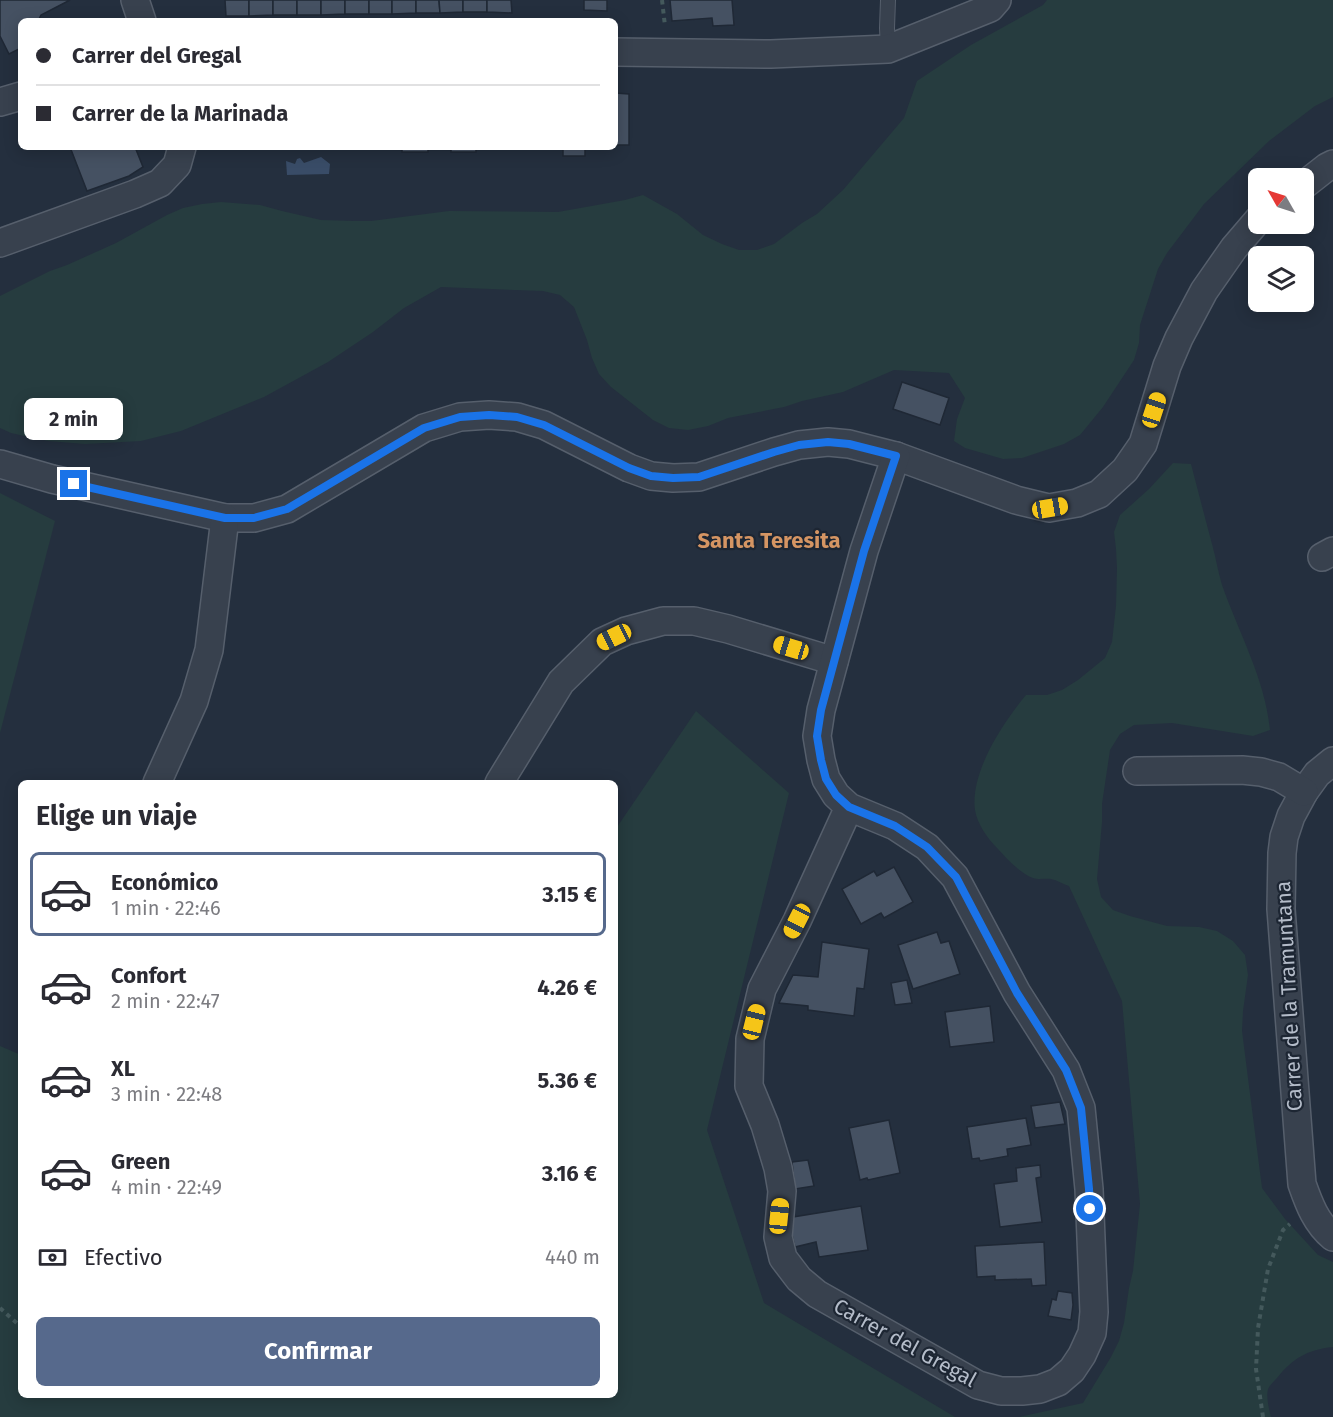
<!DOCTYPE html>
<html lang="es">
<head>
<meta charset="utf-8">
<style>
	body { margin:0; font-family:"Fira Sans",sans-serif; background:#f7f7f7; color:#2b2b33; height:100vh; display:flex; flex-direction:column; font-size:22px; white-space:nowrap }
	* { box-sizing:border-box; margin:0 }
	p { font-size:20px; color:#7c7c81 }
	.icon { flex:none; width:33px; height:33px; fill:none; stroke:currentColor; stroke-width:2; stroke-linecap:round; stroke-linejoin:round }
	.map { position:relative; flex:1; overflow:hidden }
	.side { position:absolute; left:18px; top:780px; width:600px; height:618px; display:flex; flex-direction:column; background:#fff; border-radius:9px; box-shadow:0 3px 15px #0003 }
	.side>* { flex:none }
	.hud { position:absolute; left:18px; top:18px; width:600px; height:132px; border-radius:9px; box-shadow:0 3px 15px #0003; display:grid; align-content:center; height:132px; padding:0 18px; background:#fff }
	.needle { width:39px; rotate:309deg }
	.controls { position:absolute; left:1248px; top:168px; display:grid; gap:12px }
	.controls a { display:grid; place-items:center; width:66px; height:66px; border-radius:9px; background:#fff; box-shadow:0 3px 15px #0003; font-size:30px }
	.end { position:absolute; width:27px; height:27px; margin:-14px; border:8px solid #1a73e8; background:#fff; box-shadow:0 0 0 3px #fff }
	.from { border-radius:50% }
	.bubble { position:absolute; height:42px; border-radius:9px; background:#fff; box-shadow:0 3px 15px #0003; font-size:20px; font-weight:700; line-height:42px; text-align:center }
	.car { position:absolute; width:18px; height:36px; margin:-18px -9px; border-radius:8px; box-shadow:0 0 4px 2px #0007; background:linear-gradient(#f5c518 24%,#345 0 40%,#f5c518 0 76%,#345 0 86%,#f5c518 0) }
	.hud b { display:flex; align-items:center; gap:21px; height:57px; font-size:22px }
	.hud b+b { border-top:2px solid #e1e1e2 }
	.hud i { width:15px; height:15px; background:#2b2b33 }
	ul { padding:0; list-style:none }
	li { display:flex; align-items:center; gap:18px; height:84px; margin:0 12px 9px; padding:0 6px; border:3px solid transparent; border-radius:9px }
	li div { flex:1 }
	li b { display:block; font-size:22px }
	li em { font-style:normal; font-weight:700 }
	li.active { border-color:#56698c }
	li>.icon { width:54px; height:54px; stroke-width:1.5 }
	h2 { padding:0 18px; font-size:27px; line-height:72px }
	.pay { display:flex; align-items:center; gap:15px; height:66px; padding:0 18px; font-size:22px }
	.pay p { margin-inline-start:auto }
	.primary-button { display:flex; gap:12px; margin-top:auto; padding:12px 18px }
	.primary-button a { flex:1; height:69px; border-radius:9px; background:#56698c; color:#fff; font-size:24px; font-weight:700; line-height:69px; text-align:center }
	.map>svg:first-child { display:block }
	.green { fill:#263c3f }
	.water { fill:#394c67 }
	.building { fill:#455162; stroke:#1f2835; stroke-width:1.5 }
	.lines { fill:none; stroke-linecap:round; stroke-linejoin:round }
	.lane-casing { stroke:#565f6c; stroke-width:16 }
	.street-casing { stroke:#565f6c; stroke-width:30 }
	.path { stroke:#44595c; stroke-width:4; stroke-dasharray:4.5 4.5; stroke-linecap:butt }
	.lane { stroke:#38414e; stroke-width:14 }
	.street { stroke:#38414e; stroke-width:27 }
	.route { stroke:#1a73e8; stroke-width:8 }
	.labels { text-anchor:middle; stroke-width:4.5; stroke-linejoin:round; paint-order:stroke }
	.street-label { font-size:21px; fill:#b4bcc9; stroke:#1d2633 }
	.neighbourhood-label { font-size:22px; font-weight:bold; fill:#d59563; stroke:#1d2633 }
</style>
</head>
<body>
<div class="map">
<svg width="1333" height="1417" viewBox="0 0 1333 1417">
	<rect width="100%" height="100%" fill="#242f3e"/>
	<g class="green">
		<path d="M1047,0H1333V97L1315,106L1269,141L1204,204L1192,220L1167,253L1158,269L1140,325L1139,343L1134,360L1103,407L1080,435L1064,444L1022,458L1003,459L965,448L954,441L957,419L965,398L949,373L894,370L843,392L802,401L784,407L728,418L708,426L688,430L669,428L653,420L611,387L599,374L592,358L587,340L574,307L560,295L543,291L441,287L404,308L373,332L328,362L264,397L181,431L141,441L85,444L48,441L29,437L11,433L0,428V296L50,271L67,265L116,243L167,215L183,208L202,204L221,202L260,205L282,211L321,220L354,221H371L449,211L558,212L625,200L643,195L677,214L703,235L722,244L739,250H757L774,244L802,223L817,214L843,190L904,118L917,81L971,45L1043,5Z"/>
		<path d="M1173,463L1191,464C1198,491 1205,518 1212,544C1216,558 1218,572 1222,585C1239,633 1265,679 1270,730L1253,736L1172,723L1134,725L1120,734L1110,750L1102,804V822L1097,879L1101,897L1113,910L1130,916L1167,926L1199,927L1217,931L1233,941L1245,955L1248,975L1243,1011L1242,1031L1262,1188L1285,1219L1318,1255L1333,1262V1347C1307,1350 1293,1358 1277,1378C1274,1381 1270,1385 1268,1389C1266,1397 1269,1409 1271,1417H1019L1083,1403L1111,1357L1119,1341L1124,1323L1129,1288L1133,1271L1140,1204L1122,1001L1069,886C1063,884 1057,880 1051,879C1046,878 1039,880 1033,878C1020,873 1007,859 998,849C988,839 977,824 975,810C970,772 1003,723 1026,695H1047L1062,690L1078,680L1105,658L1112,642L1116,606L1117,568L1116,549L1114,532L1120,515L1149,489Z"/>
		<path d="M0,493L55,521L0,733Z"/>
		<path d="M696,711L789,793L707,1130L764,1303L955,1417H0V1046L21,1055V1395H615V830Z"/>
	</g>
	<path class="water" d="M321,157L330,164L329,174L287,175L286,161L295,164L297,159L300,158L304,163Z"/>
	<g class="building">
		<path d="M0,0H70L41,15L38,21H21V48L9,54L0,36Z"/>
		<path d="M225,0H249V16H226Z"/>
		<path d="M249,0H273V15L249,16Z"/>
		<rect x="273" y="0" width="24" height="15"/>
		<rect x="297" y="0" width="24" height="15"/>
		<path d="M321,0H345V14L321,15Z"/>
		<rect x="345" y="0" width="24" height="14"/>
		<rect x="369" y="0" width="23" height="14"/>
		<path d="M392,0H416V13L392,14Z"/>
		<path d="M416,0H439L440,13H416Z"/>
		<path d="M439,0H463V12L440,13Z"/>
		<rect x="463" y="0" width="24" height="12"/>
		<path d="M487,0H511L512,13L487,12Z"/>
		<path d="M584,0H607V11L584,10Z"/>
		<path d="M670,0H732L734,25L713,26L712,18L672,21Z"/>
		<path d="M615,93L629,94V145H615Z"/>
		<path d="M70,147H135L143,167L129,176L87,191Z"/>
		<rect x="402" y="147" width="26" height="5"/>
		<rect x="451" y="147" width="25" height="5"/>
		<rect x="563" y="147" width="22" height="9"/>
		<path d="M902,382L949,398L940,425L893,409Z"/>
		<path d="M894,867L913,902L884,918L881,913L861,924L842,889L874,871L877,876Z"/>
		<path d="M937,932L941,943L949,941L960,974L913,989L898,945Z"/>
		<path d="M822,942L869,949L864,989L857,988L854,1016L808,1010V1006L779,1003L793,975L818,977Z"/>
		<path d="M907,980L912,1003L895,1005L891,983Z"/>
		<path d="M990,1006L994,1042L950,1047L945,1012Z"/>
		<path d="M1060,1102L1065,1124L1035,1128L1031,1106Z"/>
		<path d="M1026,1118L1031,1145L1007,1149L1008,1156L980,1161L979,1158L972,1159L967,1127Z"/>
		<path d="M889,1120L900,1173L868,1180L867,1178L860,1180L849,1128Z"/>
		<path d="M808,1160L814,1186L795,1189L792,1162Z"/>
		<path d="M1040,1165L1041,1177L1036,1178L1042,1222L1000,1227L994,1184L1017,1181L1016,1168Z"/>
		<path d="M861,1206L868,1250L819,1257L816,1242L795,1247L792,1235L793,1217Z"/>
		<path d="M1044,1242L1046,1285L1032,1286L1031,1279L995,1280V1276L977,1277L975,1246Z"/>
		<path d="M1058,1291L1072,1293L1073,1305L1071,1320L1048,1316L1052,1299L1056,1300Z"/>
	</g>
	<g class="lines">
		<defs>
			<path id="lane" d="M888,0L887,28L888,49"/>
			<g id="street">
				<path d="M135,0L142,21"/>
				<path d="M615,52L771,54L888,49L990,8L997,0"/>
				<path d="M0,102L21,96"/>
				<path d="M1304,185L1327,167L1333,164"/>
				<path d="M0,243L135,194L160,183L177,165L182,147"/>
				<path d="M0,464L52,479L225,518H254L287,509L424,428L460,417L489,415L517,417L544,425L629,468L651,476L673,478L699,477L774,452L799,445L828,442L849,444L896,456L1016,500L1049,508L1077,503L1099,494L1125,470L1143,444L1167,366L1179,338L1204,291L1234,248L1258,220"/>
				<path d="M1322,557L1333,551"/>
				<path d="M1333,761L1317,774L1304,792L1291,816L1284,837L1282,853L1281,909L1302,1184C1309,1204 1316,1223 1333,1237"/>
				<path d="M1137,771L1242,770L1261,772L1279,777L1304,792"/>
				<path d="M157,783L194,701L209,650L225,518"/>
				<path d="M499,783L561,682L602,642L626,631L663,621H694L728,629L834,661"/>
				<path d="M849,807L797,921L762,989L750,1039L749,1086L765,1125L778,1168L782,1191L778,1237L783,1258L799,1279L817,1294L978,1385L1001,1391H1022L1040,1389L1058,1382L1072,1370L1082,1355L1092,1333L1094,1312L1089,1189L1081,1108L1066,1070L1017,993L955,877L927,847L895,826L849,807L836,795L826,779L821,760L817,736L821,710L864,551L896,456"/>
			</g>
		</defs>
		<use href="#lane" class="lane-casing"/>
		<use href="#street" class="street-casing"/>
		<g class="path">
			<path d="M662,0L665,26"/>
			<path d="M0,1308L21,1327"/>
			<path d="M1263,1417L1256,1369L1258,1328L1268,1269L1283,1230L1290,1224"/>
		</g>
		<use href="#lane" class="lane"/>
		<use href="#street" class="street"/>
	</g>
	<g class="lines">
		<path class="route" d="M74,484L225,518H254L287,509L424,428L460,417L489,415L517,417L544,425L629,468L651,476L673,478L699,477L774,452L799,445L828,442L849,444L896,456L864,551L821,710L817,736L821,760L826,779L836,795L849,807L895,826L927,847L956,877L1017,993L1066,1070L1081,1108L1089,1189L1090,1209"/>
	</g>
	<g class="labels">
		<g class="street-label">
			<text transform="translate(1289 996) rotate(-93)" y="7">Carrer de la Tramuntana</text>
			<text transform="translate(905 1343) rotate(29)" y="7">Carrer del Gregal</text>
		</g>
		<g class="neighbourhood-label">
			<text x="769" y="548">Santa Teresita</text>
		</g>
	</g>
</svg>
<div class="controls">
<a><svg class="needle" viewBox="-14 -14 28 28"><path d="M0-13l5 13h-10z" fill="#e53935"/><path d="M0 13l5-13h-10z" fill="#7c7c81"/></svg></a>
<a><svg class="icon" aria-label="layers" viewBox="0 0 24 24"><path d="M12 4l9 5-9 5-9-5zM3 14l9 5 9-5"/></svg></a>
</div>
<i class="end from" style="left:1090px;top:1209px"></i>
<i class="end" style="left:74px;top:484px"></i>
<div class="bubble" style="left:24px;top:398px;width:99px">2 min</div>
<i class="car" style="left:1154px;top:410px;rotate:18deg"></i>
<i class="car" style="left:1050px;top:508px;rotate:80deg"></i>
<i class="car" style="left:614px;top:637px;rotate:244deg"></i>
<i class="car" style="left:791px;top:648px;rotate:287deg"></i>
<i class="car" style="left:797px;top:921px;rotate:207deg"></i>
<i class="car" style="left:754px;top:1022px;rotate:14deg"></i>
<i class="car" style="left:779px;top:1216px;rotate:6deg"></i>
<div class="hud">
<b><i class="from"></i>Carrer del Gregal</b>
<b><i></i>Carrer de la Marinada</b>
</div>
<section class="side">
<h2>Elige un viaje</h2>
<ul>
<li class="active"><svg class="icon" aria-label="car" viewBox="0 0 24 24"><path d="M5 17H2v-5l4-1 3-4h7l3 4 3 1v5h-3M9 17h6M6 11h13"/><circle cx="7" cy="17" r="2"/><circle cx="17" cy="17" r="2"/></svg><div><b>Económico</b><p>1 min · 22:46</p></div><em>3.15 €</em></li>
<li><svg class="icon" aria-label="car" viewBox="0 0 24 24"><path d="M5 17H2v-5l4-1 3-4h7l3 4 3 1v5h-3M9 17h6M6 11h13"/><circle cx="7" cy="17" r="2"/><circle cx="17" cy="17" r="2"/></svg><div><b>Confort</b><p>2 min · 22:47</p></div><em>4.26 €</em></li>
<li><svg class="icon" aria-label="car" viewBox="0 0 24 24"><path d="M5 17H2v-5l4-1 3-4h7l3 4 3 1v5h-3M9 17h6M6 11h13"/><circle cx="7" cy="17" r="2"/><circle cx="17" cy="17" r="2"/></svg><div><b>XL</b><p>3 min · 22:48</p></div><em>5.36 €</em></li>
<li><svg class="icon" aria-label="car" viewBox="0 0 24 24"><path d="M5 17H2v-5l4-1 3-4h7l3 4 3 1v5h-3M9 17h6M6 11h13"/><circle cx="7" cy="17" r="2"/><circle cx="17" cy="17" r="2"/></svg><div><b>Green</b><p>4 min · 22:49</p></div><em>3.16 €</em></li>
</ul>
<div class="pay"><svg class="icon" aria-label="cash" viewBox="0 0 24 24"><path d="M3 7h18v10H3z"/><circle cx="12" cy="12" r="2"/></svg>Efectivo<p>440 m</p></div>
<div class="primary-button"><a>Confirmar</a></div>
</section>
</div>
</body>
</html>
